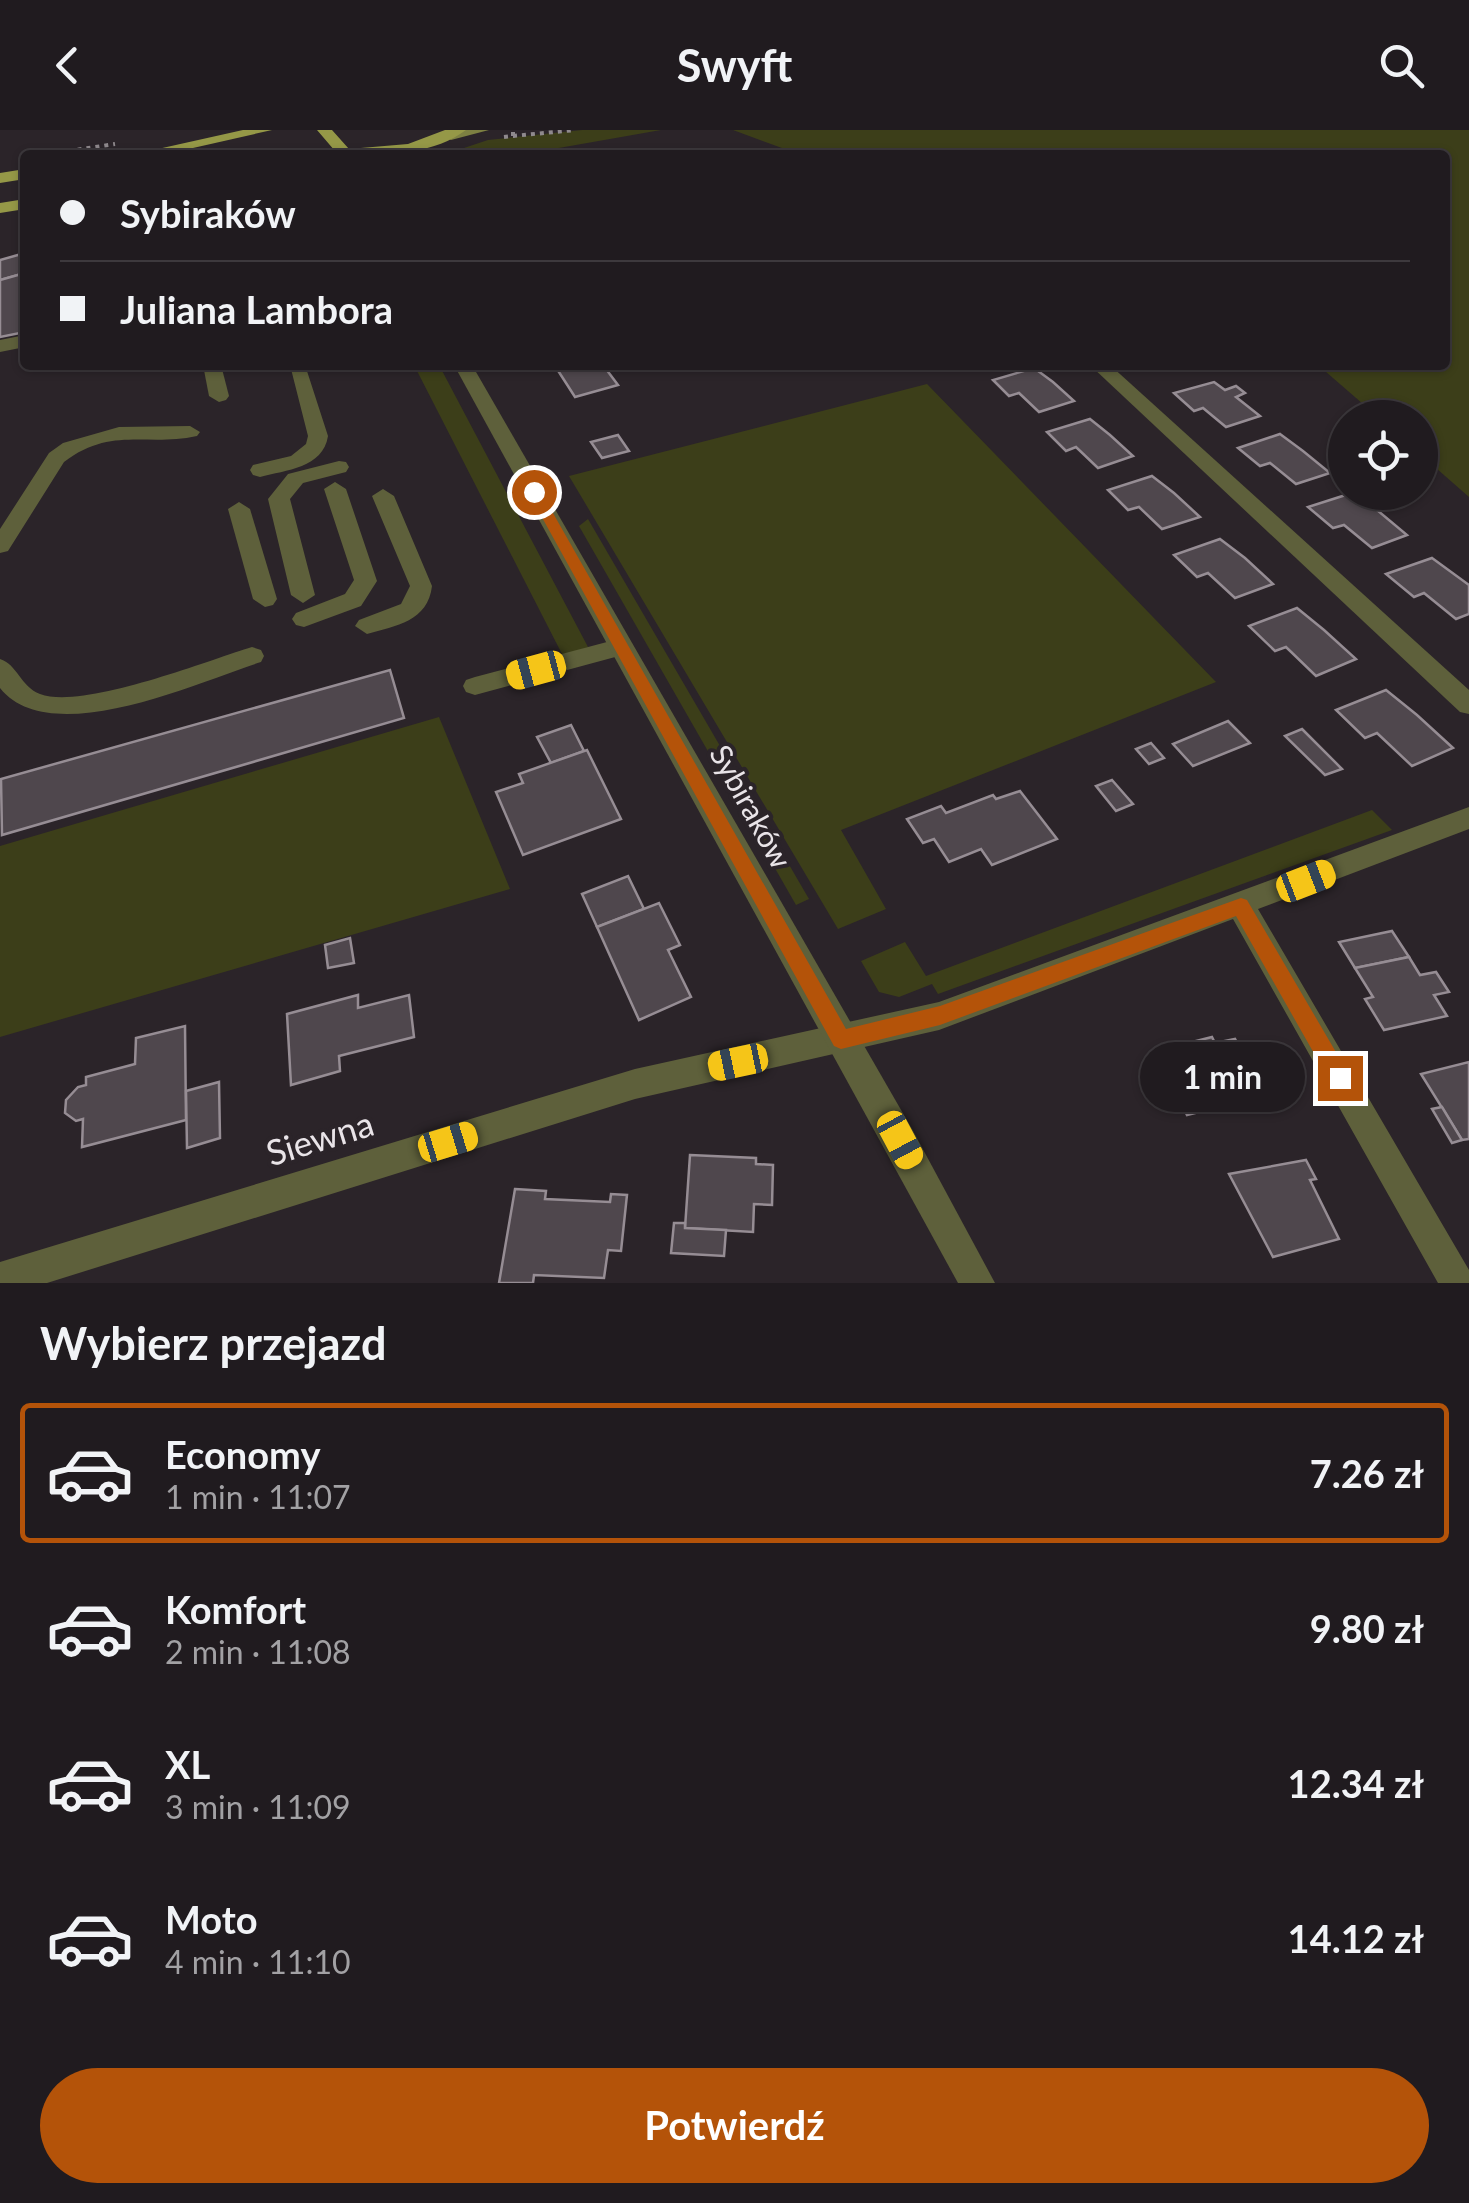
<!DOCTYPE html>
<html lang="pl">
<head>
<meta charset="utf-8">
<style>
	body { margin:0; font-family:Lato,sans-serif; background:#2d282c; color:#f1f3f6; height:100vh; display:flex; flex-direction:column; font-size:38px; white-space:nowrap }
	* { box-sizing:border-box; margin:0 }
	p { font-size:32px; color:#a2a1a4 }
	.icon { flex:none; width:55px; height:55px; fill:none; stroke:currentColor; stroke-width:2; stroke-linecap:round; stroke-linejoin:round }
	.map { position:relative; height:1153px; overflow:hidden }
	.details { display:flex; flex-direction:column; background:#201b1f; flex:1 }
	.details>* { flex:none }
	.guide { position:absolute; left:20px; top:20px; width:1430px; height:220px; border-radius:10px; box-shadow:0 2px 8px #0004,0 0 0 2px #3d393d; display:grid; align-content:center; height:220px; padding:0 40px; background:#201b1f }
	.buttons { position:absolute; left:1328px; top:270px; display:grid; gap:20px }
	.buttons a { display:grid; place-items:center; width:110px; height:110px; border-radius:50%; background:#201b1f; box-shadow:0 2px 8px #0004,0 0 0 2px #3d393d; font-size:50px }
	.end { position:absolute; width:45px; height:45px; margin:-22px; border:12px solid #b45309; background:#fff; box-shadow:0 0 0 5px #fff }
	.from { border-radius:50% }
	.bubble { position:absolute; height:70px; border-radius:35px; background:#201b1f; box-shadow:0 2px 8px #0004,0 0 0 2px #3d393d; font-size:32px; font-weight:700; line-height:70px; text-align:center }
	.car { position:absolute; width:30px; height:60px; margin:-30px -15px; border-radius:12px; box-shadow:0 0 8px 2px #0007; background:linear-gradient(#f5c518 24%,#345 0 40%,#f5c518 0 76%,#345 0 86%,#f5c518 0) }
	.guide b { display:flex; align-items:center; gap:35px; height:95px; font-size:38px }
	.guide b+b { border-top:2px solid #3d393d }
	.guide i { width:25px; height:25px; background:#f1f3f6 }
	ul { padding:0; list-style:none }
	li { display:flex; align-items:center; gap:30px; height:140px; margin:0 20px 15px; padding:0 20px; border:5px solid transparent; border-radius:10px }
	li div { flex:1 }
	li b { display:block; font-size:38px }
	li em { font-style:normal; font-weight:700 }
	li.on { border-color:#b45309 }
	li>.icon { width:90px; height:90px; stroke-width:1.5 }
	h2 { padding:0 40px; font-size:45px; line-height:120px }
	.action { display:flex; gap:20px; margin-top:auto; padding:20px 40px }
	.action a { flex:1; height:115px; border-radius:60px; background:#b45309; color:#fff; font-size:40px; font-weight:700; line-height:115px; text-align:center }
	header { display:flex; justify-content:space-between; align-items:center; height:130px; padding:0 40px; background:#201b1f; font-size:45px; font-weight:700 }
	.map>svg:first-child { display:block }
	.green { fill:#3c3e19 }
	.building { fill:#4f474d; stroke:#968d94; stroke-width:2.5 }
	.lines { fill:none; stroke-linecap:round; stroke-linejoin:round }
	.path { stroke:#8f898d; stroke-width:4; stroke-dasharray:4 5; stroke-linecap:butt }
	.service { fill:#5e603b; fill-rule:evenodd }
	.minor { fill:#5e603b; fill-rule:evenodd }
	.tertiary { fill:#5e603b; fill-rule:evenodd }
	.secondary { fill:#7d8042; fill-rule:evenodd }
	.primary { fill:#959847; fill-rule:evenodd }
	.route { fill:#b45309 }
	.labels { text-anchor:middle; stroke-width:8; stroke-linejoin:round; paint-order:stroke }
	.street-label { font-size:30px; fill:#e9e4e8; stroke:#2b2429 }
	.near-street-label { font-size:35px; fill:#e9e4e8; stroke:#2b2429 }
</style>
</head>
<body>
<header><svg class="icon" aria-label="back" viewBox="0 0 24 24"><path d="M15 5l-7 7 7 7"/></svg>Swyft<svg class="icon" aria-label="search" viewBox="0 0 24 24"><circle cx="10" cy="10" r="6"/><path d="M15 15l6 6"/></svg></header>
<div class="map">
<svg width="1469" height="1153" viewBox="0 0 1469 1153">
	<rect width="100%" height="100%" fill="#2b2429"/>
	<g class="green">
		<path d="M582,0H661L519,25H443L488,10Z"/>
		<path d="M733,0H1469V367L1420,324V288L1378,287L1318,235H1445V25H801Z"/>
		<path d="M414,235H439L588,517L563,526Z"/>
		<path d="M927,254L1216,552L841,700L886,779L838,799L569,346Z"/>
		<path d="M588,389L809,769L796,775L579,396Z"/>
		<path d="M439,587L510,759L0,907V716Z"/>
		<path d="M1372,680L1392,700L938,864L932,854L899,867L879,862L861,831L905,812L926,846Z"/>
	</g>
	<g class="building">
		<path d="M25,123V143L0,150V130Z"/>
		<path d="M25,143V202L0,207V150Z"/>
		<path d="M574,235H603L618,255L575,267L557,239Z"/>
		<path d="M1034,238L1053,252L1074,271L1039,282L1019,263L1009,266L993,250Z"/>
		<path d="M1214,252L1225,260L1236,256L1245,263L1236,267L1260,286L1226,297L1203,278L1194,281L1174,263Z"/>
		<path d="M1090,289L1110,305L1133,326L1098,338L1076,317L1066,321L1047,302Z"/>
		<path d="M1280,304L1303,321L1330,343L1296,354L1270,333L1260,336L1238,318Z"/>
		<path d="M618,305L629,321L602,328L591,312Z"/>
		<path d="M1152,346L1174,363L1200,387L1162,399L1139,377L1128,380L1108,360Z"/>
		<path d="M1352,363L1377,380L1407,405L1372,418L1344,395L1333,398L1308,377Z"/>
		<path d="M1220,409L1245,428L1273,454L1235,468L1208,443L1197,447L1174,425Z"/>
		<path d="M1432,428L1469,455V484L1456,489L1424,463L1414,467L1386,444Z"/>
		<path d="M1297,478L1324,500L1356,529L1316,546L1286,517L1275,521L1249,496Z"/>
		<path d="M390,540L404,588L2,705L1,649Z"/>
		<path d="M1386,560L1417,585L1453,618L1412,636L1377,603L1365,608L1336,580Z"/>
		<path d="M1228,591L1250,613L1193,636L1173,614Z"/>
		<path d="M571,595L584,621L551,633L537,607Z"/>
		<path d="M1302,599L1342,639L1325,645L1285,606Z"/>
		<path d="M1151,613L1164,628L1149,634L1136,619Z"/>
		<path d="M587,620L621,689L523,725L496,662L523,653L519,644Z"/>
		<path d="M1112,650L1133,674L1116,681L1096,656Z"/>
		<path d="M1020,661L1057,709L992,735L981,719L949,732L934,709L923,713L907,689L941,676L946,683L993,665L996,669Z"/>
		<path d="M628,746L644,779L597,797L582,764Z"/>
		<path d="M659,773L680,815L668,820L691,867L639,890L597,797Z"/>
		<path d="M1392,801L1409,827L1355,838L1339,812Z"/>
		<path d="M350,808L354,833L328,838L325,815Z"/>
		<path d="M1409,827L1420,845L1436,842L1449,862L1434,865L1447,886L1384,900L1365,869L1373,867L1355,838Z"/>
		<path d="M358,865V878L409,865L414,907L339,926L340,941L291,955L287,884Z"/>
		<path d="M185,896L186,990L82,1017L83,989L76,991L65,983L66,970L78,957L86,955V947L135,934L136,908Z"/>
		<path d="M1212,907L1215,913L1235,909L1251,939L1230,944L1244,971L1187,985L1156,921Z"/>
		<path d="M1469,932V1009L1462,1010L1421,944Z"/>
		<path d="M219,952L220,1008L187,1018L186,961Z"/>
		<path d="M1442,977L1462,1010L1452,1013L1432,979Z"/>
		<path d="M690,1025L756,1028V1034L773,1035L772,1075L754,1074L753,1102L685,1098Z"/>
		<path d="M1306,1030L1316,1049L1310,1050L1339,1109L1273,1127L1229,1044Z"/>
		<path d="M515,1059L546,1061L545,1069L610,1072L611,1064L627,1065L621,1121L608,1120L604,1148L534,1145L533,1153H499Z"/>
		<path d="M674,1093H685V1098L726,1100L724,1126L671,1123Z"/>
	</g>
	<g class="lines">
		<g class="path">
			<path d="M513,6L575,0"/>
			<path d="M504,7L513,6V0"/>
			<path d="M42,25L115,14"/>
		</g>
		<g class="service">
			<path d="M25,205V217L0,222V210Z"/>
			<path d="M203,235H221L229,266L226,270L219,272L209,266Z"/>
			<path d="M290,235L306,238L328,306C323,338 286,340 260,347L253,345L250,340L253,335L291,326L306,314L308,306Z"/>
			<path d="M190,296L200,302L197,306C147,317 111,296 64,332L8,421L0,423V399L49,323L63,313L119,297Z"/>
			<path d="M339,331L346,332L349,337L346,342L303,353L290,369L315,465L303,473L291,465L268,369L288,344Z"/>
			<path d="M335,352L346,359L377,451L361,476L304,497L296,495L292,489L296,483L345,464L354,450L324,359Z"/>
			<path d="M383,359L394,366L432,456C428,491 396,496 367,504L355,496L359,490L401,474L410,456L372,366Z"/>
			<path d="M239,372L250,379L277,469L273,475L265,477L253,469L228,379Z"/>
			<path d="M622,508L634,517L630,523L475,565L466,562L463,556L466,550L475,547Z"/>
			<path d="M252,517L261,520L264,526L261,532C198,552 50,621 0,558V529C17,534 21,557 40,564C83,580 206,531 252,517Z"/>
		</g>
		<g class="minor">
			<path d="M1110,235L1469,560V584L1460,582L1091,236Z"/>
			<path d="M1469,677V699L1258,779L1469,1140V1153H1438L1233,789L939,900L635,969L47,1153H0V1132L635,939L939,872Z"/>
		</g>
		<path class="tertiary" d="M454,235H472L912,999L995,1153H958Z"/>
		<path class="secondary" d="M489,0L451,10L444,6L459,0Z"/>
		<g class="primary">
			<path d="M243,0H272L162,25H131Z"/>
			<path d="M317,0H332L349,19L408,14L445,0H466C428,28 376,25 330,25L335,21Z"/>
			<path d="M25,39V49L0,53V43Z"/>
			<path d="M25,69V79L0,83V73Z"/>
		</g>
	</g>
	<path class="route" d="M534,357L541,362L846,899L940,876L1241,768L1247,770L1347,941L1350,948L1347,955H1332L1236,786L940,895L841,919L834,916L528,362Z"/>
	<g class="labels">
		<g class="street-label">
			<text transform="translate(750 677) rotate(61)" y="10">Sybiraków</text>
		</g>
		<g class="near-street-label">
			<text transform="translate(320 1009) rotate(-17)" y="12">Siewna</text>
		</g>
	</g>
</svg>
<div class="buttons">
<a><svg class="icon" aria-label="locate" viewBox="0 0 24 24"><circle cx="12" cy="12" r="6"/><path d="M12 2v4M12 18v4M2 12h4M18 12h4"/></svg></a>
</div>
<i class="end from" style="left:534px;top:362px"></i>
<i class="end" style="left:1340px;top:948px"></i>
<div class="bubble" style="left:1140px;top:912px;width:165px">1 min</div>
<i class="car" style="left:536px;top:540px;rotate:255deg"></i>
<i class="car" style="left:1306px;top:751px;rotate:69deg"></i>
<i class="car" style="left:738px;top:932px;rotate:258deg"></i>
<i class="car" style="left:900px;top:1010px;rotate:152deg"></i>
<i class="car" style="left:448px;top:1012px;rotate:73deg"></i>
<div class="guide">
<b><i class="from"></i>Sybiraków</b>
<b><i></i>Juliana Lambora</b>
</div>
</div>
<section class="details">
<h2>Wybierz przejazd</h2>
<ul>
<li class="on"><svg class="icon" aria-label="car" viewBox="0 0 24 24"><path d="M5 17H2v-5l4-1 3-4h7l3 4 3 1v5h-3M9 17h6M6 11h13"/><circle cx="7" cy="17" r="2"/><circle cx="17" cy="17" r="2"/></svg><div><b>Economy</b><p>1 min · 11:07</p></div><em>7.26 zł</em></li>
<li><svg class="icon" aria-label="car" viewBox="0 0 24 24"><path d="M5 17H2v-5l4-1 3-4h7l3 4 3 1v5h-3M9 17h6M6 11h13"/><circle cx="7" cy="17" r="2"/><circle cx="17" cy="17" r="2"/></svg><div><b>Komfort</b><p>2 min · 11:08</p></div><em>9.80 zł</em></li>
<li><svg class="icon" aria-label="car" viewBox="0 0 24 24"><path d="M5 17H2v-5l4-1 3-4h7l3 4 3 1v5h-3M9 17h6M6 11h13"/><circle cx="7" cy="17" r="2"/><circle cx="17" cy="17" r="2"/></svg><div><b>XL</b><p>3 min · 11:09</p></div><em>12.34 zł</em></li>
<li><svg class="icon" aria-label="car" viewBox="0 0 24 24"><path d="M5 17H2v-5l4-1 3-4h7l3 4 3 1v5h-3M9 17h6M6 11h13"/><circle cx="7" cy="17" r="2"/><circle cx="17" cy="17" r="2"/></svg><div><b>Moto</b><p>4 min · 11:10</p></div><em>14.12 zł</em></li>
</ul>
<div class="action"><a>Potwierdź</a></div>
</section>
</body>
</html>
